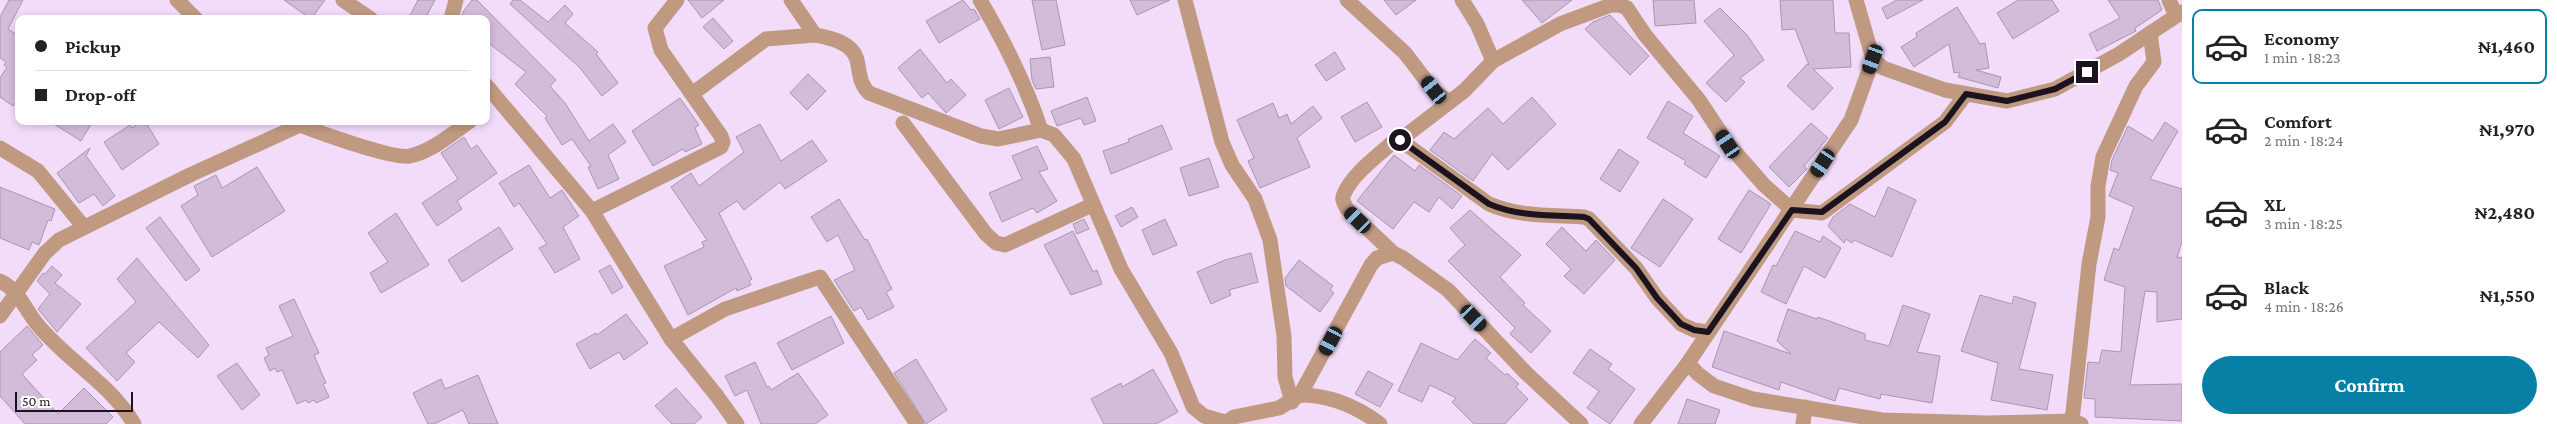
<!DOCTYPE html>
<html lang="en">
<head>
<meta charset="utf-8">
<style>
	body { margin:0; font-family:"Crimson Pro",serif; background:#f6f6f6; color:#222; height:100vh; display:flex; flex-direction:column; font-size:19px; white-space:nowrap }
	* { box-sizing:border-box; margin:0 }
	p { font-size:16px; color:#767676 }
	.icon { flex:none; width:28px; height:28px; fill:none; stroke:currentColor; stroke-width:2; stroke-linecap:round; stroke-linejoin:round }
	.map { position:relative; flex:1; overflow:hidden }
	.details { display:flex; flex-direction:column; background:#fff; width:375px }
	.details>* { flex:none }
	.top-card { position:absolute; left:15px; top:15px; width:475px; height:110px; border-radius:10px; box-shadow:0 2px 8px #0003; display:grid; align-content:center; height:110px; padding:0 20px; background:#fff }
	.scale { position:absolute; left:15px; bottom:12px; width:118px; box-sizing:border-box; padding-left:5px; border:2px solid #1b131d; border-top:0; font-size:14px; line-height:18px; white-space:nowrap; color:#1b131d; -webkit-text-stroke:4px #fff; paint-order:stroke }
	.end { position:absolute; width:22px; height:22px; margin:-11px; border:6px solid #1b131d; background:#fff; box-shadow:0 0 0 2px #fff }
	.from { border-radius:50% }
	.car { position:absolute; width:15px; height:30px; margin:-15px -8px; border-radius:6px; box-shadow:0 0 4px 1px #0007; background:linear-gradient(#222 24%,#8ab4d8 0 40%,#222 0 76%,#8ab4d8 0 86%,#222 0) }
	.top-card b { display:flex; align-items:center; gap:18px; height:48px; font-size:19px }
	.top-card b+b { border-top:1px solid #e0e0e0 }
	.top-card i { width:12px; height:12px; background:#222 }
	ul { padding:9px 0 0; list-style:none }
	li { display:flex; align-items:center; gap:15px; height:75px; margin:0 10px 8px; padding:0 10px; border:2px solid transparent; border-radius:10px }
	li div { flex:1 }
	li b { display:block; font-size:19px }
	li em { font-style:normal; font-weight:700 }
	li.active { border-color:#0880a6 }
	li>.icon { width:45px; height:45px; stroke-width:1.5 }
	.primary-button { display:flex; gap:10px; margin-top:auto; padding:10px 20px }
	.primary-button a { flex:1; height:58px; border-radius:30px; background:#0880a6; color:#fff; font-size:20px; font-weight:700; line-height:58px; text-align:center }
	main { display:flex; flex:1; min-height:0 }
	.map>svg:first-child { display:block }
	.building { fill:#d3bcda; stroke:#aa95b1 }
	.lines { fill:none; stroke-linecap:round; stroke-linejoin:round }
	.minor { stroke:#c09981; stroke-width:15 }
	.route { stroke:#1b131d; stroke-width:6 }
</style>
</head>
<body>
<main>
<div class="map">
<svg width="2182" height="424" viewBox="0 0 2182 424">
	<rect width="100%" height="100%" fill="#f2dcfa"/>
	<g class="building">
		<path d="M9,0H23L8,29L19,36V98L13,106L0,97V78L7,67L4,65L6,62L0,58V17Z"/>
		<path d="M284,0H325L311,19Z"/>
		<path d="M418,0H435L425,19H408Z"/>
		<path d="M472,0H477L556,80L550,86L565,103L589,141L613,124L626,142L608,155L619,179L598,189L588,167L591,166L572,139L562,145L545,118L547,116L515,84L526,72L486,41V19H461L463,12Z"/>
		<path d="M513,0H520L548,22L565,5L573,14L565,23L598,52L596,54L618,83L602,96L580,68L510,4Z"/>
		<path d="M688,0H724L702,18Z"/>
		<path d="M963,0L971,10L974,9L980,19L939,43L926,21Z"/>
		<path d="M1032,0H1056L1065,45L1042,50Z"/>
		<path d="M1130,0H1170L1137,15Z"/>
		<path d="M1384,0H1416L1396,15Z"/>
		<path d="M1522,0H1572L1542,23Z"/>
		<path d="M1653,0H1694L1696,23L1655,26Z"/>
		<path d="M1780,0H1833L1835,33H1849L1851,67L1813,69L1833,88L1813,110L1787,86L1807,64L1809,65L1795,29L1782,30Z"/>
		<path d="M1897,0H1923L1887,19L1882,8Z"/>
		<path d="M2018,0H2052L2059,11L2013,39L1997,13Z"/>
		<path d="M2108,0H2158L2162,10L2135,28L2136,31L2097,51L2089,34L2120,18Z"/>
		<path d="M1957,7L1980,44L1985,43L1989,68L1976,70L2001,77L1998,88L1958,77L1960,72L1954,73L1949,44L1914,67L1901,47L1917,37L1916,33Z"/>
		<path d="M1720,8L1747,35L1764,60L1740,78L1745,82L1726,102L1706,83L1734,55L1704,21Z"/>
		<path d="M1610,15L1649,56L1630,75L1585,29L1593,22Z"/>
		<path d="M713,18L733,41L724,49L703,27Z"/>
		<path d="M920,49L947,83L951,79L966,95L946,113L928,93L922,98L898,68Z"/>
		<path d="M1335,52L1345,69L1326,81L1315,65Z"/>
		<path d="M1050,57L1054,87L1036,89L1032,80L1030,59Z"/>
		<path d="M808,74L826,91L807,110L790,93Z"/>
		<path d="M1009,88L1023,117L999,129L985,100Z"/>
		<path d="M1087,97L1096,121L1084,125L1081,118L1057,126L1051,111Z"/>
		<path d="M1532,97L1556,124L1508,170L1492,154L1473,181L1430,150L1444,132L1454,139L1488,108L1503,124Z"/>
		<path d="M680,98L699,125L695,128L702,144L685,152L683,149L653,166L632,131Z"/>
		<path d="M1668,101L1693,116L1683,133L1720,156L1706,178L1684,164L1686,161L1647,138Z"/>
		<path d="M1367,102L1382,127L1355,142L1341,117Z"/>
		<path d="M1273,103L1279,118L1287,114L1291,124L1313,106L1322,118L1297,138L1310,167L1260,188L1248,161L1254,158L1237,120Z"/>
		<path d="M49,121H93L81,141Z"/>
		<path d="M142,121H145L159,144L122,170L104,142L130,125L132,128Z"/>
		<path d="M2165,122L2178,131L2150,179L2182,189V241L2177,258L2182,257V319L2157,322V292L2145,291L2130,385L2182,384V421L2095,417V399L2084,398L2088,362L2099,363L2102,350L2121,352L2125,287L2104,280L2114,248L2119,250L2134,207L2109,196L2118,173L2110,170L2112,160L2128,126L2153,141Z"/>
		<path d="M1811,123L1828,138L1804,166L1807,169L1789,187L1769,167Z"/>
		<path d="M760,124L781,161L812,140L827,161L785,189L780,182L744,210L737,201L719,213L752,279L749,281L751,285L737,291L736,288L688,315L664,266L704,247L702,242L707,240L671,187L691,173L699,186L744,152L736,137Z"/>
		<path d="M1162,125L1172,149L1111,174L1103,151L1129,142L1128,139Z"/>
		<path d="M464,137L471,149L477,145L497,173L457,201L462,209L437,226L422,203L458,179L441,153Z"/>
		<path d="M1037,146L1048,169L1039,172L1057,201L1037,213L1033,208L1002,222L989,193L1022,179L1012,156Z"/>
		<path d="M90,148L86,156L115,196L103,206L94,194L79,203L57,173Z"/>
		<path d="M1619,149L1639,162L1620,192L1600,179Z"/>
		<path d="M1394,155L1415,171L1419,165L1462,196L1452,209L1439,197L1429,212L1414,202L1393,229L1357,201Z"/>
		<path d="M1209,158L1219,187L1189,196L1180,168Z"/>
		<path d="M529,165L550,198L562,190L579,216L563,227L580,259L555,273L539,248L547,244L519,203L514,207L499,183Z"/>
		<path d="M257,167L285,211L212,257L181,206L198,195L194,186L216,175L222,188Z"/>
		<path d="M0,187L55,209L51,221L48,220L39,245L32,242L29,250L0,238Z"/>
		<path d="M1888,187L1916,200L1892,257L1854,240L1852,243L1846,239L1844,243L1828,226L1833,217L1850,204L1875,217Z"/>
		<path d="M1749,190L1771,204L1741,253L1718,239Z"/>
		<path d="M839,199L865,240L867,239L892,289L886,292L894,307L868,320L861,307L854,311L834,280L855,270L838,235L827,242L811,217Z"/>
		<path d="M1663,199L1693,219L1660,267L1631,248Z"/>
		<path d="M1132,207L1138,217L1121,227L1115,216Z"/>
		<path d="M1470,210L1521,255L1500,277L1525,303L1523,305L1551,331L1531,353L1510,334L1515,328L1448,261L1465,245L1450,228Z"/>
		<path d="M396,213L429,265L381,293L370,273L388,262L368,233Z"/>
		<path d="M160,217L200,270L186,281L146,228Z"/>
		<path d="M1084,219L1089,229L1077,234L1073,224Z"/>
		<path d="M1165,219L1177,245L1153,255L1142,230Z"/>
		<path d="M499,227L513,249L462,282L448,260Z"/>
		<path d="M1562,227L1586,251L1596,240L1615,260L1584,294L1564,276L1571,269L1546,244Z"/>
		<path d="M1073,231L1093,272L1097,270L1102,284L1071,295L1044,245Z"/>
		<path d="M1795,231L1820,242L1823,236L1841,248L1825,278L1804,266L1786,304L1761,292L1773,265L1776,266Z"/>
		<path d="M1251,253L1258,282L1229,290L1231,295L1211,304L1197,272L1225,260Z"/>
		<path d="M137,258L209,345L198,358L159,322L126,353L135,362L117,381L86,348L136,302L117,279Z"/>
		<path d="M1299,260L1333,286L1330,290L1334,293L1320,312L1286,286L1285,278Z"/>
		<path d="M610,265L623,287L612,294L599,271Z"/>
		<path d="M52,266L62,275L55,283L81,304L57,332L38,309L50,294L37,281L43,273L45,274Z"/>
		<path d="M1980,295L2012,304L2014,296L2036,303L2019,369L2053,375L2047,410L1991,400L1998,363L1961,351Z"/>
		<path d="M294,299L319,353L314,355L326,383L323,384L329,397L316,403L314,400L308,403L306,400L297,404L282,370L277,372L275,368L270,371L264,358L269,355L266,348L293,336L279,306Z"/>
		<path d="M1903,305L1930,314L1917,352L1940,356L1932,403L1881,394L1880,399L1839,388L1835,401L1781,382L1779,390L1712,367L1724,331L1791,354L1777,341L1788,309L1817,319L1818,317L1865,334V340L1889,346Z"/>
		<path d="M626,314L648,343L624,360L619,352L590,369L576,344L596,333L597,335Z"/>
		<path d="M831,316L844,343L792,370L777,343Z"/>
		<path d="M27,326L43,345L32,355L37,360L22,374L58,414L84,388L113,417L106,424H25L0,396V352Z"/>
		<path d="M1475,339L1491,353L1486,358L1505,375L1507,373L1519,384L1516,387L1528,399L1505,424H1474L1452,402L1456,398L1430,385L1422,402L1398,391L1421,343L1457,360Z"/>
		<path d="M1590,349L1612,364L1608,369L1635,389L1610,424L1587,408L1599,391L1573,373Z"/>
		<path d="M916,359L947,410L926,424L894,373Z"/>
		<path d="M755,362L767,387L769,386L771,390L798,373L828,415L815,424H761L747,390L735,396L725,376Z"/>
		<path d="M237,363L260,395L242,410L217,376Z"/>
		<path d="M1153,369L1178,412L1156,424H1104L1091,399L1121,383L1122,387Z"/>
		<path d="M1368,371L1393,384L1380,407L1355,394Z"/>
		<path d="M478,375L498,424H469L463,410L434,424H428L413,393L441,379L445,389Z"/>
		<path d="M676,388L702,417L694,424H672L655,406Z"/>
		<path d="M1687,399L1720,410L1715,424H1678Z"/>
	</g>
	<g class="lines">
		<g class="minor">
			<path d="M177,0L196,19"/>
			<path d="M343,0L371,19"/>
			<path d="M791,0L815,35C830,38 852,42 857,60C860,73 859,83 869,93L981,136L998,139L1041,130L1054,135L1074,159L1121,269L1171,353L1193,407L1204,416L1225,422"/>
			<path d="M980,0C1004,41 1026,85 1041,130"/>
			<path d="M1185,0L1222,142L1232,165L1255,199L1270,240L1284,336L1285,377L1292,402"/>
			<path d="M1347,0L1405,53L1434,91L1449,102"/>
			<path d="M1462,0L1477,24L1493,61L1464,91L1400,140L1394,141C1379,155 1352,174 1344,194C1341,199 1344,203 1347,209L1393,253L1403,258L1448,290L1526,373L1581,424"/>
			<path d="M1856,0L1873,59L1883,68L1945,90L2007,101L2055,89L2119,54L2182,12"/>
			<path d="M2169,0L2176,16"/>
			<path d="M451,19L456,0"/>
			<path d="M1493,61L1560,24L1611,5H1620L1627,8L1645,35L1699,100L1728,144L1764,185L1792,210L1822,213L1945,122L1966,94"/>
			<path d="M486,85L592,211L671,339L717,396L737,424"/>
			<path d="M692,94L766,39L815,35"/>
			<path d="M903,123L986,234L996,243L1005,245L1092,205"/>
			<path d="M300,125C318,132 395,160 410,156C432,151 452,134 470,121"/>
			<path d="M1400,140L1489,204C1519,217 1552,215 1584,217L1589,219L1636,268L1657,298L1681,324L1694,330L1708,332"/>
			<path d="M0,148L38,171L83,226"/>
			<path d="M592,211L721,147L723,142L721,136L661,50L655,28L677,0"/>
			<path d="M0,281C19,290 24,308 37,324C67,361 109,382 134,424"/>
			<path d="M0,316L45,253L59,240L192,174L309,121"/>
			<path d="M671,339L725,309L820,277L917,424"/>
			<path d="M1688,363L1698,374L1714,386L1753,399L1882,420L1988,423L2072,421L2081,424"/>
			<path d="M1300,395C1330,395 1356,406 1380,424"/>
			<path d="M2072,421L2089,264L2098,217V186L2103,157L2136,86L2154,62L2150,33"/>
			<path d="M1224,424L1234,417L1279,408L1300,395L1371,265L1377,258L1393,253"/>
			<path d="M1641,424L1688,363L1851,120L1873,59"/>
			<path d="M1803,424L1805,407"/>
		</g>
	</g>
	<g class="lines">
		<path class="route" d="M1400,140L1489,204C1519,217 1552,215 1584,217L1589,219L1636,268L1657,298L1681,324L1694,330L1708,332L1792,210L1822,212L1945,122L1966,94L2007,101L2055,89L2087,72"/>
	</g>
</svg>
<div class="scale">50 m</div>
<i class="end from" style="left:1400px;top:140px"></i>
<i class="end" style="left:2087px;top:72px"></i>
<i class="car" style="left:1873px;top:59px;rotate:200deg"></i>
<i class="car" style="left:1434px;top:90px;rotate:323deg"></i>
<i class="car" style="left:1728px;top:144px;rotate:327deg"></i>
<i class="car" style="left:1823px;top:163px;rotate:213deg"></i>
<i class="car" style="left:1358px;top:220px;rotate:314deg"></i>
<i class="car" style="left:1474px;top:318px;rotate:137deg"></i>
<i class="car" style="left:1331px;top:341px;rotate:208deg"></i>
<div class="top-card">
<b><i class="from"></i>Pickup</b>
<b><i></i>Drop-off</b>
</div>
</div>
<section class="details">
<ul>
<li class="active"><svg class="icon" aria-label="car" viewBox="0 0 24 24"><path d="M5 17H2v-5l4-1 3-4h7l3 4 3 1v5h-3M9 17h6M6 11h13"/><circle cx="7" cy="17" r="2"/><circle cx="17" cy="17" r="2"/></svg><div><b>Economy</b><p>1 min · 18:23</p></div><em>₦1,460</em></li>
<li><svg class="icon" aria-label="car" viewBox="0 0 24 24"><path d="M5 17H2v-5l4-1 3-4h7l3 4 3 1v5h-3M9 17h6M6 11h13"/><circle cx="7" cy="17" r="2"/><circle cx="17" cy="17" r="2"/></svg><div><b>Comfort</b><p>2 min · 18:24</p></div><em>₦1,970</em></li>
<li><svg class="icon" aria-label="car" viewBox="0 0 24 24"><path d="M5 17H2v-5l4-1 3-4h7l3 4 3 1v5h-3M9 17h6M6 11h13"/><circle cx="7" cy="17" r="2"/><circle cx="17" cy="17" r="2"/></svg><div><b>XL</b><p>3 min · 18:25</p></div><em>₦2,480</em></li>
<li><svg class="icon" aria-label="car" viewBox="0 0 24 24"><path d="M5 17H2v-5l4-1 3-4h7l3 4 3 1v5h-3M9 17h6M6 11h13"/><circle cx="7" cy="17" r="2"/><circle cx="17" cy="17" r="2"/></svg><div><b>Black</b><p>4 min · 18:26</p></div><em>₦1,550</em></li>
</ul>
<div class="primary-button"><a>Confirm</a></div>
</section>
</main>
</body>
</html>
